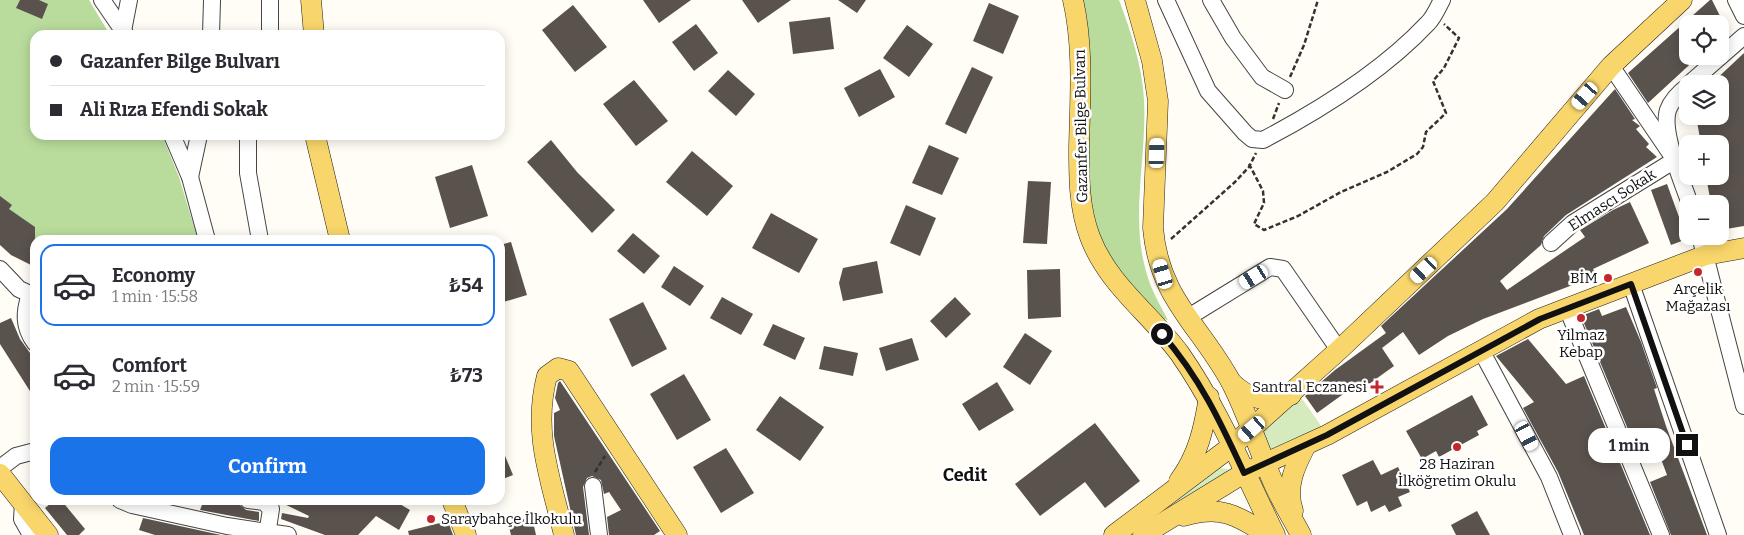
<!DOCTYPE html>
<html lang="en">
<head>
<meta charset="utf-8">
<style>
	body { margin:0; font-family:Bitter,serif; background:#f2f2f3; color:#2b2b33; height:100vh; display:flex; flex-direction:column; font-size:19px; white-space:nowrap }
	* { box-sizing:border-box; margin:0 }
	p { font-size:16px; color:#7c7c81 }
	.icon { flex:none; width:28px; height:28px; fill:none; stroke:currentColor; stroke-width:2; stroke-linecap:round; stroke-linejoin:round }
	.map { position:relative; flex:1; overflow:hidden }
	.sheet { position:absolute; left:30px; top:235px; width:475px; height:270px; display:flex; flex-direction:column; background:#fff; border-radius:15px; box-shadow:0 2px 12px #0003 }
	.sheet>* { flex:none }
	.guide { position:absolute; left:30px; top:30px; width:475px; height:110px; border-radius:15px; box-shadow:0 2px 12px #0003; display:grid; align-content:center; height:110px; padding:0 20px; background:#fff }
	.fabs { position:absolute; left:1679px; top:15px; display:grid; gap:10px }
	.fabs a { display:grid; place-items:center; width:50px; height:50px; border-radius:10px; background:#fff; box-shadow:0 2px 12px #0003; font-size:25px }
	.end { position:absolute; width:22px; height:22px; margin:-11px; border:6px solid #111; background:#fff; box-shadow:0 0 0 2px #fff }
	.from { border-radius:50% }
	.bubble { position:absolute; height:35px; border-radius:15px; background:#fff; box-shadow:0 2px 12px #0003; font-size:16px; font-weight:700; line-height:35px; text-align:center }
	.car { position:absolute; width:15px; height:30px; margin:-15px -8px; border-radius:6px; box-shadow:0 0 4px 1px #0007; background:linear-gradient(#fff 24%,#345 0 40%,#fff 0 76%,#345 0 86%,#fff 0) }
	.guide b { display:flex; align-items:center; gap:18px; height:48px; font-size:19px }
	.guide b+b { border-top:1px solid #e1e1e2 }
	.guide i { width:12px; height:12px; background:#2b2b33 }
	ul { padding:9px 0 0; list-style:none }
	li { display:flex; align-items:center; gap:15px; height:82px; margin:0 10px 8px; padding:0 10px; border:2px solid transparent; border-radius:15px }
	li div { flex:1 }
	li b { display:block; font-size:19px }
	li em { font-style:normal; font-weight:700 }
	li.current { border-color:#1a73e8 }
	li>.icon { width:45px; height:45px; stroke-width:1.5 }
	.primary-button { display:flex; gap:10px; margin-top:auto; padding:10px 20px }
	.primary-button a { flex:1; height:58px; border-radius:15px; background:#1a73e8; color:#fff; font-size:20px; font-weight:700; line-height:58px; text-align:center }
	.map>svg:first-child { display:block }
	.green { fill:#d5ebbd }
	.forest { fill:#b9dc9c }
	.building { fill:#5a524d }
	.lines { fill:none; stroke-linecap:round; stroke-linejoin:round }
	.minor-casing { stroke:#444; stroke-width:18 }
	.major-casing { stroke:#222; stroke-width:21 }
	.path { stroke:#333; stroke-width:2.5; stroke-dasharray:5 2.5; stroke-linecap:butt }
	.minor { stroke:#fff; stroke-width:16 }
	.major { stroke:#f9d66b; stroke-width:20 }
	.route { stroke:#111; stroke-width:6 }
	.poi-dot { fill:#c4262e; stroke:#fff; stroke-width:2 }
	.labels { text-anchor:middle; stroke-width:5; stroke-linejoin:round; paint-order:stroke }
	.street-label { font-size:15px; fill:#111; stroke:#fff }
	.poi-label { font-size:15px; fill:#111; stroke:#fff }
	.quarter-label { font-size:18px; font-weight:bold; fill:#111; stroke:#fff }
</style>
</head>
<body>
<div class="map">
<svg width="1744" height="535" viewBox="0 0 1744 535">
	<rect width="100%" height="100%" fill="#fffdf5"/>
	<g class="green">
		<path d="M1300,396L1322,427L1269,452L1261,433Z"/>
		<path d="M1220,468L1228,469L1230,472L1163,511L1211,472Z"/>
	</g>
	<g class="forest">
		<path d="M0,0H89L110,35H35V135H162L179,177L198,240H35L0,217Z"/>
		<path d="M1078,0H1119C1131,32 1142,65 1144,100C1147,157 1130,216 1146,271C1150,288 1160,305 1168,320L1160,318L1119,271L1097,234L1088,204Z"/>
	</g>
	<g class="building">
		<path d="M20,0H39L48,4L42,19L16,8Z"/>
		<path d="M643,0H691L659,23Z"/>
		<path d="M742,0H791L758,23Z"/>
		<path d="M838,0H866L857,13Z"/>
		<path d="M1710,0H1712L1724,24H1688V53L1680,56H1699L1648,103L1628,73Z"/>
		<path d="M989,3L1019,16L1003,54L973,41Z"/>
		<path d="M573,5L607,47L575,72L542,30Z"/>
		<path d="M830,17L834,49L793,54L789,22Z"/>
		<path d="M696,24L718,53L694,71L672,42Z"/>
		<path d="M907,25L933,44L909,77L883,58Z"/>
		<path d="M1744,53V226L1720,230V204H1711L1706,176H1720V144H1701L1696,116H1720V84H1711Z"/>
		<path d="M972,67L993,77L966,134L945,124Z"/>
		<path d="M880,69L895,97L859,117L844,88Z"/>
		<path d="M728,70L755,94L736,116L708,91Z"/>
		<path d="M634,80L668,121L636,146L603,104Z"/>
		<path d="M1615,89L1635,119L1632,120L1640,126L1636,129L1649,144L1646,147L1657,157L1566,215L1544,236L1541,245L1500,281L1507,290L1585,237L1580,230L1613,210L1630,202L1649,243L1593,269L1596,273L1570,286L1483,319L1448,336L1419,355L1403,332L1382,348L1394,366L1369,384L1367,381L1355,390L1353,387L1317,413L1305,396L1335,370L1386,333L1381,326L1507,209Z"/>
		<path d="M551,140L577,172L615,210L592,233L527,162Z"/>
		<path d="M929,145L959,158L942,195L912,183Z"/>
		<path d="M692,151L733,186L707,216L666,182Z"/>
		<path d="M472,165L488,216L450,228L435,177Z"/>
		<path d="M1028,181L1051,182L1047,244L1023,243Z"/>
		<path d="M1667,184L1687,239L1671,245L1651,190Z"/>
		<path d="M0,196L12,205L9,209L35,227V267L11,255L0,245Z"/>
		<path d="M906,205L936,218L920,256L890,243Z"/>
		<path d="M771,213L818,239L799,273L752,248Z"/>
		<path d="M633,233L660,256L644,274L617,251Z"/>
		<path d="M511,242L527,295L500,303V245Z"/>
		<path d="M877,261L883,293L843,301L839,283L843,268Z"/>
		<path d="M674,266L704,286L690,306L661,287Z"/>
		<path d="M1060,269L1061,317L1028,319L1027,270Z"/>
		<path d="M722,297L753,314L741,335L710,318Z"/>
		<path d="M955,297L971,314L946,338L930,321Z"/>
		<path d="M643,302L667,349L632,367L609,319Z"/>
		<path d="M1626,307L1641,342L1657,388L1654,389L1666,426L1707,535H1671L1650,482L1667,475L1651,432L1632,439L1581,316L1599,309L1602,316Z"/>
		<path d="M11,318L20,339L35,360V399L0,344V323Z"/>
		<path d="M773,324L805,338L795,360L763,345Z"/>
		<path d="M1025,333L1052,351L1030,385L1003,367Z"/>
		<path d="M912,338L919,360L886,371L879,348Z"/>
		<path d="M1528,339L1566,384L1584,376L1650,535H1584L1558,472L1523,408L1534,402L1496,356Z"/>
		<path d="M824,346L858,353L853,376L819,369Z"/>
		<path d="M684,374L711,420L677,440L650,394Z"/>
		<path d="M560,381L660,531L654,535H609L607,517L621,510L609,492L604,494L601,480L592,476L587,478L583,487L589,535H576L554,436V413L560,410L555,398L558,383Z"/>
		<path d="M997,382L1014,410L979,431L962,404Z"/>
		<path d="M1472,395L1488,425L1477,431L1479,435L1439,457L1436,451L1422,459L1406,431Z"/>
		<path d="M780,396L824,427L800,461L756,430Z"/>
		<path d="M1095,423L1140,481L1105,508L1085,482L1040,516L1015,484Z"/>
		<path d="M500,444L513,475L500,480Z"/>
		<path d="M726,448L754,493L721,513L693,467Z"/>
		<path d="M1373,460L1381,475L1398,467L1410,492L1398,497L1402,506L1389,512L1385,505L1371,512L1367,501L1357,506L1342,475Z"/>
		<path d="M55,500H61L85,529L79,535H67L45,508Z"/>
		<path d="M204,500L240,505L246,510L259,512V521L200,510Z"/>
		<path d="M276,500H393L410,510L399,530L376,516L358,535H325L281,519L282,513L308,518L309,516Z"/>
		<path d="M1477,511L1490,535H1456L1451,525Z"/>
		<path d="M532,517L536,535H511L508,523Z"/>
		<path d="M143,518L221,535H155L139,530Z"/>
		<path d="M448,521L453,535H409L408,531Z"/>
	</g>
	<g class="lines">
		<defs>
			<g id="minor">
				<path d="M102,0L126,35"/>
				<path d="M270,0V35"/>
				<path d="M1166,0L1208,91L1245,133L1252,139L1263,140C1320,110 1384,70 1428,23C1434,17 1438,7 1442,0"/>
				<path d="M1211,0L1233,38L1262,77L1285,90"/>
				<path d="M1736,0L1744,16"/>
				<path d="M123,31L129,0"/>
				<path d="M211,35L212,0"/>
				<path d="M1689,84L1744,36"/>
				<path d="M1688,86C1680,92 1672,99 1668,110C1661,132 1682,181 1690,204"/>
				<path d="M172,135L190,177L207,240"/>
				<path d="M248,135V173L260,240"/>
				<path d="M190,177L199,135"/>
				<path d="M1700,236L1744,406"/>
				<path d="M1551,243L1573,223L1675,160L1611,66"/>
				<path d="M0,269L19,289L30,294"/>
				<path d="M1631,284L1718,535"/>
				<path d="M35,294H30C24,312 23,327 35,343"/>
				<path d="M1567,308L1661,535"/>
				<path d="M1187,318L1270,267L1283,269L1339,350"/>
				<path d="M1482,352L1549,477L1572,535"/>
				<path d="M0,468L16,456L35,451"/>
				<path d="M593,486L599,535"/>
				<path d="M120,500L132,505L227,526L288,535"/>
				<path d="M248,500L264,502L271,509L267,535"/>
				<path d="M23,504L22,519L31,535"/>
			</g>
			<g id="major">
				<path d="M311,0L314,35"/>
				<path d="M1073,0C1084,48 1080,99 1079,148C1079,178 1079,208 1090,237C1108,285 1151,314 1180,354C1219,410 1245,474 1275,535"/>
				<path d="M1135,0L1152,61L1158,101L1153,228C1159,299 1200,325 1231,382C1248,415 1259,451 1274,484C1282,502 1292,518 1301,535"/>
				<path d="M315,135L340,240"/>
				<path d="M1231,382C1252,402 1263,401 1291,395"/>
				<path d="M0,474L48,535"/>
				<path d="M1179,481C1198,456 1204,428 1209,397"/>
				<path d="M452,500L466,535"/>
				<path d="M1293,511C1285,486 1295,466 1306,445"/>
				<path d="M1184,516C1221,505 1236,515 1268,535"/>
				<path d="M564,535C551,480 532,433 547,376L558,368L569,371L677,535"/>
				<path d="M1114,535L1232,446L1339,350L1495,202L1611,66L1682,0"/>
				<path d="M1143,535L1244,473L1327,435L1539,319L1706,255L1744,248"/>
			</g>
		</defs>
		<use href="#minor" class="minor-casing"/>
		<use href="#major" class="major-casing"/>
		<g class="path">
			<path d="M1290,77L1304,45L1318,0"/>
			<path d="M1273,119L1279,103"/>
			<path d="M1249,164L1263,191L1264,203L1254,224L1264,230L1298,216L1341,192L1387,172L1417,154L1423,147L1426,132L1446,113L1433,81L1444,68L1459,38L1444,24"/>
			<path d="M1171,239L1235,182L1249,167L1256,153"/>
			<path d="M595,472L605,456"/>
		</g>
		<use href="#minor" class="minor"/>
		<use href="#major" class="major"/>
	</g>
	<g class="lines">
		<path class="route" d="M1162,334C1200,378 1220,421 1244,473L1327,435L1540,319L1631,284L1687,445"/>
	</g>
	<g class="poi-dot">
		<circle cx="1698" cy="272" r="5"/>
		<circle cx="1608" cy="278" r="5"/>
		<circle cx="1581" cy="318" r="5"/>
		<path d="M1374.5 379.5h5v5h5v5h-5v5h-5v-5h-5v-5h5z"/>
		<circle cx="1457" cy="447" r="5"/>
		<circle cx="431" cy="519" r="5"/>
	</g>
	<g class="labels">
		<g class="street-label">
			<text transform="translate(1081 126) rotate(-91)" y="5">Gazanfer Bilge Bulvarı</text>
			<text transform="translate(1612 200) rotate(-33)" y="5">Elmascı Sokak</text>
		</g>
		<g class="poi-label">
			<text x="1598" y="283" text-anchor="end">BİM</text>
			<text x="1698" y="294">Arçelik<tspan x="1698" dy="17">Mağazası</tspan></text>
			<text x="1581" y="340">Yilmaz<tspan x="1581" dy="17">Kebap</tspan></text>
			<text x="1367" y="392" text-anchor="end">Santral Eczanesi</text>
			<text x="1457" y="469">28 Haziran<tspan x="1457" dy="17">İlköğretim Okulu</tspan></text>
			<text x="441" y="524" text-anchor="start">Saraybahçe İlkokulu</text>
		</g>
		<g class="quarter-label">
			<text x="965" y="481">Cedit</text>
		</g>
	</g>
</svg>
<div class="fabs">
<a><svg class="icon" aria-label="locate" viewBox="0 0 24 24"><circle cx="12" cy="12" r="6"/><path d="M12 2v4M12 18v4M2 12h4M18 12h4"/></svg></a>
<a><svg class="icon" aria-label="layers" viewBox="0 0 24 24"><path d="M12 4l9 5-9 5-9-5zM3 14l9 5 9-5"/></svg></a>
<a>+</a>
<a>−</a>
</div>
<i class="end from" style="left:1162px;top:334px"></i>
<i class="end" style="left:1687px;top:445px"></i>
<div class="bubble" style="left:1588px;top:428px;width:82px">1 min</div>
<i class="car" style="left:1585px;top:96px;rotate:221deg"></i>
<i class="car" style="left:1157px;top:153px;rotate:2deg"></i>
<i class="car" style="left:1424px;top:270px;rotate:227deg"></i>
<i class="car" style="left:1163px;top:274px;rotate:343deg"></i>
<i class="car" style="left:1254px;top:277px;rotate:239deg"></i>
<i class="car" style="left:1252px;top:429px;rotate:229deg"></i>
<i class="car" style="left:1527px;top:436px;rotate:152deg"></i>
<div class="guide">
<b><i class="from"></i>Gazanfer Bilge Bulvarı</b>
<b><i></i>Ali Rıza Efendi Sokak</b>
</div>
<section class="sheet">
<ul>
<li class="current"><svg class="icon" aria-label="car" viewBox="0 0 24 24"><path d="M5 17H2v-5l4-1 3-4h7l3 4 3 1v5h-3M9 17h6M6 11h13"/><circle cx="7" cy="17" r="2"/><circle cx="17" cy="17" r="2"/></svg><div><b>Economy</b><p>1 min · 15:58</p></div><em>₺54</em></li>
<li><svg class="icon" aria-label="car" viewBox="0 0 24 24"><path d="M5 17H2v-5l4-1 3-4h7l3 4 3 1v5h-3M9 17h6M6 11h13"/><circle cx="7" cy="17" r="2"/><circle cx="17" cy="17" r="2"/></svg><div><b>Comfort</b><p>2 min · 15:59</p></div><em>₺73</em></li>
</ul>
<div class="primary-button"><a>Confirm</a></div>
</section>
</div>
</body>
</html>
